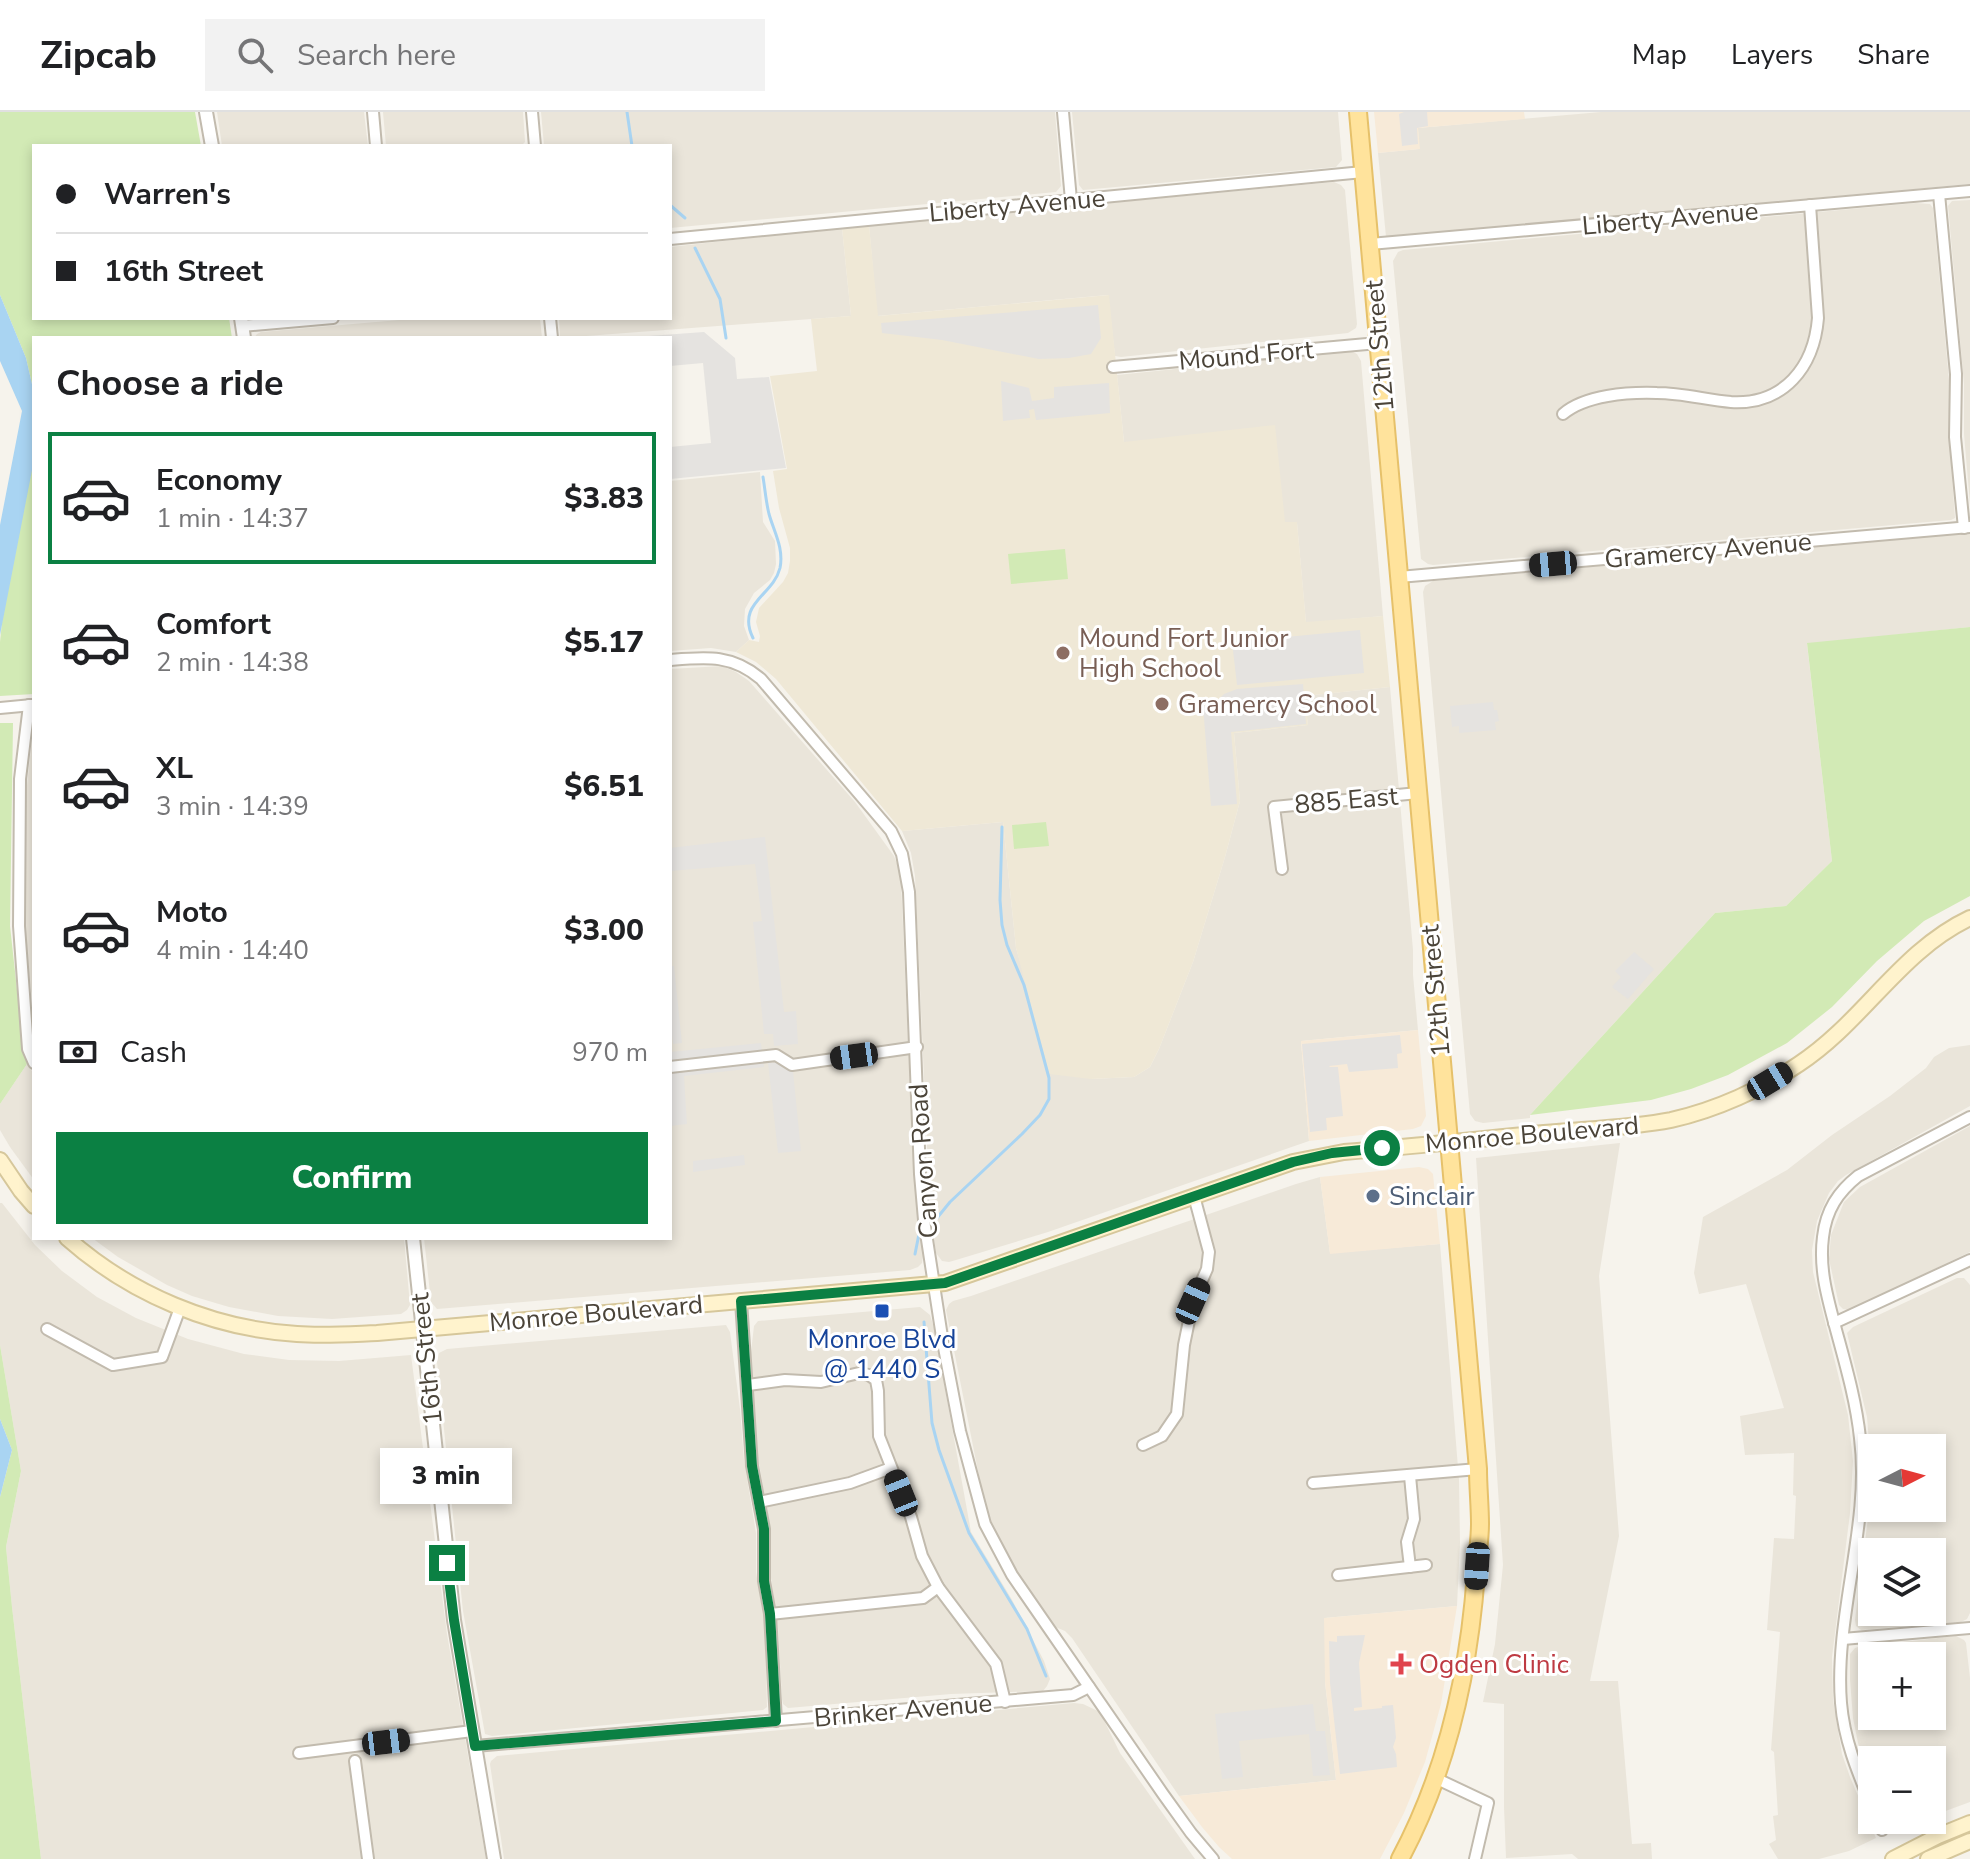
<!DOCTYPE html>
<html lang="en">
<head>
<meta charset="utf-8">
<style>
	body { margin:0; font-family:"Nunito Sans",sans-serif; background:#f2f2f2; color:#202124; height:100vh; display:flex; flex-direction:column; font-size:30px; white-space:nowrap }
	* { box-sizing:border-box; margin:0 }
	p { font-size:26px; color:#757577 }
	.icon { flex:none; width:44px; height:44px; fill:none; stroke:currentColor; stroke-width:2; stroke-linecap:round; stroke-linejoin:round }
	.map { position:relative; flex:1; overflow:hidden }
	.details { position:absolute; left:32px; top:224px; width:640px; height:904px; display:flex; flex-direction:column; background:#fff; border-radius:0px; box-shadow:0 4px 12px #0003 }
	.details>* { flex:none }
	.guide { position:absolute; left:32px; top:32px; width:640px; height:176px; border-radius:0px; box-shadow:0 4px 12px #0003; display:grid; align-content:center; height:176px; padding:0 24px; background:#fff }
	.needle { width:52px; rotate:84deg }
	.controls { position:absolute; left:1858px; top:1322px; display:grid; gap:16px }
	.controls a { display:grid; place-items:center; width:88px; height:88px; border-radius:0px; background:#fff; box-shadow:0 4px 12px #0003; font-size:40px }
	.end { position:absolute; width:36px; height:36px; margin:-18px; border:10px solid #0b8043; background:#fff; box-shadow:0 0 0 4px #fff }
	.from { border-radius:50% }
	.bubble { position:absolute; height:56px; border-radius:0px; background:#fff; box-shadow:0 4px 12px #0003; font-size:26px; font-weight:800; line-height:56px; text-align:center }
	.car { position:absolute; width:24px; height:48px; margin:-24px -12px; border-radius:10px; box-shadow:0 0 6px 2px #0007; background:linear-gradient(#222 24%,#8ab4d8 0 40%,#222 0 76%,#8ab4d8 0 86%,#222 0) }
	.guide b { display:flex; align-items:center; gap:28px; height:76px; font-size:30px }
	.guide b+b { border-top:2px solid #e0e0e0 }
	.guide i { width:20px; height:20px; background:#202124 }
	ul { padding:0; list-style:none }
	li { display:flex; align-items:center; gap:24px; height:132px; margin:0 16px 12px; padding:0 8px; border:4px solid transparent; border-radius:0px }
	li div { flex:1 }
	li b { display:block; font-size:30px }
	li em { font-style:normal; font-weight:800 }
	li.current { border-color:#0b8043 }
	li>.icon { width:72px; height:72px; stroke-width:1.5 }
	h2 { padding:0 24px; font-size:36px; line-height:96px }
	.pay { display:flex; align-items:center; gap:20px; height:88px; padding:0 24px; font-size:30px }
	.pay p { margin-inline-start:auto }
	.action { display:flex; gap:16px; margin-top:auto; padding:16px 24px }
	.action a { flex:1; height:92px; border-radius:0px; background:#0b8043; color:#fff; font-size:32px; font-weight:800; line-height:92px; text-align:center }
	header { display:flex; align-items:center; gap:48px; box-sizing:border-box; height:112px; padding:0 40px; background:#fff; border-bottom:2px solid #e0e0e0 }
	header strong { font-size:38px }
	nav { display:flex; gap:44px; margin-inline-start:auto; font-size:28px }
	.search { width:560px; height:72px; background:#f2f2f2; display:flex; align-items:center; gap:20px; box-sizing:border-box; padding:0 28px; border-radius:0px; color:#757577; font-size:30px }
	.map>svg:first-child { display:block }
	.residential { fill:#eae5da; fill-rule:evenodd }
	.commercial { fill:#f7ead8 }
	.education { fill:#efe8d6 }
	.green { fill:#d2eab5 }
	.parking { fill:#e5e3e0 }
	.water { fill:#a9d4f2 }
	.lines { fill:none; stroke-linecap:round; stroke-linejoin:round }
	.stream { stroke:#a9d4f2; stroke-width:3 }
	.minor-casing { stroke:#c2bbae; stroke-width:14 }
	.tertiary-casing { stroke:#c2bbae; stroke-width:16 }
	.secondary-casing { stroke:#d6c79b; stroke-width:18 }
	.primary-casing { stroke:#e6c16a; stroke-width:20 }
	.minor { stroke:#fff; stroke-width:10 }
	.tertiary { stroke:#fff; stroke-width:12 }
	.secondary { stroke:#fff3cd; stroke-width:14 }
	.primary { stroke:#ffe39c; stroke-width:16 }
	.route { stroke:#0b8043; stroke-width:10 }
	.education-dot { fill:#8d6e63; stroke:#fff; stroke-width:3 }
	.service-dot { fill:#5c6f8a; stroke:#fff; stroke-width:3 }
	.transit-dot { fill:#1a4fb4; stroke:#fff; stroke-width:3 }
	.health-dot { fill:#e0444e; stroke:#fff; stroke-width:3 }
	.labels { text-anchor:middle; stroke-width:6; stroke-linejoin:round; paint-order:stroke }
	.street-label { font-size:26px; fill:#4b4439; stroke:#fff }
	.education-label { font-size:26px; fill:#785e54; stroke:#fff; text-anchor:start }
	.service-label { font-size:26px; fill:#4e5e75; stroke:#fff; text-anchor:start }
	.transit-label { font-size:26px; fill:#164399; stroke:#fff }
	.health-label { font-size:26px; fill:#be3a42; stroke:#fff; text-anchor:start }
</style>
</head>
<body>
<header>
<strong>Zipcab</strong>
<div class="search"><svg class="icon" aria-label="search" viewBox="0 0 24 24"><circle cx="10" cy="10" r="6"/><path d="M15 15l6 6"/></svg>Search here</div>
<nav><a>Map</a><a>Layers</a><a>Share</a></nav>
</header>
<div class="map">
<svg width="1970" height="1747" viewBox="0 0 1970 1747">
	<rect width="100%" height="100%" fill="#f6f3ec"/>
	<g class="residential">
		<path d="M217,0H364L368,34H222Z"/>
		<path d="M383,0H523L525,30L523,32L506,34H386Z"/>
		<path d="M541,0H1055L1061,74L1056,80L670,116V34H544Z"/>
		<path d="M1072,0H1338L1342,48L1336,55L1083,78L1079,73Z"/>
		<path d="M1601,0H1970V72L1386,125L1378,41L1419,37L1418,16Z"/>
		<path d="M1334,70L1341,73L1345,78L1357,212L1356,216L1348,221L1121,245L1115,244L1108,183L877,204L869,113Z"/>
		<path d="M1970,88V392L1964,322V272L1948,94L1952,89Z"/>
		<path d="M1916,91L1930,92L1933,96L1949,268V324L1955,406L1951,408L1433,453L1428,452L1421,447L1393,149L1398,140L1403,138Z"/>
		<path d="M842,116L851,204L560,226L559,206H670V135Z"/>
		<path d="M422,206H540L542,226H254L257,222L261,220Z"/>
		<path d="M1351,239L1357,242L1361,249L1383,504L1306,511L1297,411H1285L1124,330L1117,263Z"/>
		<path d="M760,360L763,410L775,429L776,452L774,461L770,468L754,481L745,497L744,514L749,528L736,540L711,536L670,539V369Z"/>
		<path d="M1970,421V515L1807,532L1832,749L1786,794L1715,801L1530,1003V1006L1483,1011L1475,1009L1470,1002L1423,480L1425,474L1433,469Z"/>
		<path d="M722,554L736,560L749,569L855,690L894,744L899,757L901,769L914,1065L923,1144L922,1151L918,1155L910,1158L437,1197L431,1190L424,1126H670V557Z"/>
		<path d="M1390,575L1413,838V863L1418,918L1301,929L1309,1029L1048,1120L956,1148L949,1150L942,1149L936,1141L930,1100L915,764L911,741L902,719L1003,710L1016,836L1032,890L1091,967L1134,965L1150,955L1159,937L1193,850L1225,745L1240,689L1234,621L1308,613L1304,584Z"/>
		<path d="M34,607V936L33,897L24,815L26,683Z"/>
		<path d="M1970,933V994L1846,1063L1838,1069L1829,1081L1817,1109L1812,1138L1813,1160L1848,1303L1853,1349L1850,1401L1832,1545L1833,1588L1842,1642L1850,1665L1876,1726L1849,1739L1819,1747H1778L1769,1732L1776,1728L1773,1704L1778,1703L1774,1640L1771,1638L1780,1520L1767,1518L1774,1426L1794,1427L1796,1384L1793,1383L1794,1341L1745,1343L1740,1304L1784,1296L1746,1172L1699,1182L1694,1161L1703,1105L1787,1058L1832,1023L1890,984L1926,956L1934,945L1949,936Z"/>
		<path d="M27,952L34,962V1068L10,1035L0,1018V992Z"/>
		<path d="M1970,1014V1140L1849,1198L1843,1197L1839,1193L1829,1147L1831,1123L1844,1090L1860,1075Z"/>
		<path d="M1620,1031L1599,1164L1619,1424L1590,1569H1618L1632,1732L1651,1731L1652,1747H1578L1572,1742L1506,1746L1504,1695V1592L1483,1590L1495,1532L1503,1453L1476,1046Z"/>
		<path d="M1320,1065L1330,1141L1440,1132L1459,1368L1460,1430L1457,1494L1325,1506V1570L1336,1668L1179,1684L1072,1526L1065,1519L1053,1514L1002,1437L989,1407L980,1369L946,1198L949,1192L953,1189L971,1184L1296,1072Z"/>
		<path d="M0,1091H2L35,1133L62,1159L97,1185L136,1206L188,1227L244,1242L289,1248L339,1249L411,1243L447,1522L486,1747H41L12,1495L6,1435L21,1359L0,1233Z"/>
		<path d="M92,1126H404L410,1193L407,1198L401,1202L332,1207L278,1204L229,1195L192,1184L167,1173L118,1145Z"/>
		<path d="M1957,1166H1964L1970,1173V1501L1967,1507L1961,1510L1861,1518L1856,1514L1855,1508L1868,1406L1871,1364L1870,1342L1867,1305L1847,1221L1853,1215ZM1872,1336H1932V1396H1872ZM1872,1440H1932V1500H1872Z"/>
		<path d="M920,1195L930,1203L934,1216L971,1420L1011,1486L1044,1549L1050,1567L1047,1574L1043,1579L951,1582L788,1596L783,1592L782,1587L778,1515L770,1459L771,1420L757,1340L754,1289L749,1257L754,1214L758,1209Z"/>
		<path d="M726,1213L730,1220L740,1297L744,1348L756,1421V1460L765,1515L767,1595L763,1598L492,1624L485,1622L463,1499L437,1250L439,1241L447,1237Z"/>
		<path d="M1956,1524L1964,1528L1966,1531L1970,1566V1690L1932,1704V1648H1872V1671L1858,1631L1853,1606L1850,1568V1542L1855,1536L1858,1535ZM1872,1544H1932V1604H1872Z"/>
		<path d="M1074,1591L1083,1592L1100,1600L1120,1641L1195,1747H504L490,1652L491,1649L497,1644Z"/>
	</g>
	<g class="commercial">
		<path d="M1374,0H1524L1525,7L1418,16L1420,37L1378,41Z"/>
		<path d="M1418,918L1426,1004L1421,1014L1413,1017L1309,1029L1301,929Z"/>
		<path d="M1419,1055L1428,1057L1433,1062L1440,1132L1330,1142L1320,1065Z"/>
		<path d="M1457,1494L1441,1592L1425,1650L1404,1701L1380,1747H1232L1219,1735L1202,1715L1179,1684L1336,1668L1325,1570L1324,1506Z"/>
	</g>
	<path class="education" d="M869,113L878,204L1109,183L1124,330L1275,313L1285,410H1297L1306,510L1383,504L1390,575L1305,584L1308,613L1234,621L1240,689L1225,745L1193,850L1159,937L1150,955L1134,965L1091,967L1049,962L1016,836L1003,710L902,719L776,567L756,550L736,540L749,528L759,530L760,524L756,510L759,496L783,470L788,461L790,449V436L779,396L773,359L787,357L770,264L817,259L811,207L851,204L842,116Z"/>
	<g class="green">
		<path d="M0,0H195L201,34H34V206H229L232,226H34V281L26,246L0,183Z"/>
		<path d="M34,345V582L0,584V530L4,490Z"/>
		<path d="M1065,437L1068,467L1011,472L1008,442Z"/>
		<path d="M1970,515V784L1924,809L1877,849L1832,895L1787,931L1728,963L1691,977L1651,988L1530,1003L1715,801L1786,794L1832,749L1807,531Z"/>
		<path d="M0,611H13L10,814L24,942L27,952L0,992Z"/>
		<path d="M1046,710L1049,734L1014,737L1012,713Z"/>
		<path d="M0,1233L21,1359L6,1435L12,1495L41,1747H0V1385L12,1338L0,1307Z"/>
	</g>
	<g class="parking">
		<path d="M1404,0H1427L1428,14L1417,16L1418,32L1402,34L1399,2Z"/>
		<path d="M1098,193L1101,226L1091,242L1069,246L1039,247L942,228L882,221L881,211Z"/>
		<path d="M704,220L735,246L737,267L769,265L786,356L670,367V335L711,331L703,251L670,254V226H621Z"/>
		<path d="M1001,269L1029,276L1032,289L1054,286V275L1109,271L1110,301L1036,308L1034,297L1029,298L1030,306L1003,309Z"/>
		<path d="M1360,518L1364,561L1237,573L1232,530Z"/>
		<path d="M1303,572L1306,612L1231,620L1237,692L1211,694L1203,594L1220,592L1219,587L1224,582L1237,577Z"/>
		<path d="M1493,590L1494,598H1497L1499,609L1495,610L1496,618L1459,621V614L1452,615L1450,594Z"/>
		<path d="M765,725L784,900L796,899L798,932L774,934L773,922H764L753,810L762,809L755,752L670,759V736Z"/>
		<path d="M1634,840L1654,857L1628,887L1612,875L1621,865L1615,859Z"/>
		<path d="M670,854H674L682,931L673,932L670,907Z"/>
		<path d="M1400,923L1402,941L1397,942L1398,956L1349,960L1347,952L1329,954L1330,955H1338L1343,1004L1326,1006L1327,1018L1310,1020L1302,932Z"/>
		<path d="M761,931L764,955L684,964L687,1012L670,1014V940Z"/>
		<path d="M792,949L801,1039L778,1041L768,951Z"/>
		<path d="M744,1043L745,1053L693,1060V1049Z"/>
		<path d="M1365,1523L1359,1551L1362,1595L1354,1596V1599L1382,1596V1594L1393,1593L1396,1626L1393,1635L1396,1642L1397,1655L1340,1662L1330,1571L1329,1529L1337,1530V1524Z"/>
		<path d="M1313,1592L1316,1619H1325L1330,1663L1313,1664L1309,1622L1239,1629L1243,1665L1222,1667L1215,1602Z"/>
	</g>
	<g class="water">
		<path d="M0,183L26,246L34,281V348L0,523V413L22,299L0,249Z"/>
		<path d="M0,1307L12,1338L0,1385Z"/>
	</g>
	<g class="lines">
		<g class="stream">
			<path d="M627,0L632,34"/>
			<path d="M670,93L685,106"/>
			<path d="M695,136L720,187L726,226"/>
			<path d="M753,526C736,491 773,484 780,456C784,436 774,420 769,402C766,390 765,377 763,365"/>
			<path d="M937,1106L950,1090L1022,1022L1040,1003L1049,987V966L1024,873L1007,833L1002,813L1000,788L1002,715"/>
			<path d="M915,1142L919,1122"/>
			<path d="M924,1210L932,1311L939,1338L969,1421L1027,1517L1046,1564"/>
		</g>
		<defs>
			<g id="minor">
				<path d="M373,0L376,34"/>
				<path d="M532,0L535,34"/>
				<path d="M1063,0L1071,88"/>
				<path d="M1939,82L1956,262L1955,325L1964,416"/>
				<path d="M670,127L1363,60"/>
				<path d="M1370,132L1970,79"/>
				<path d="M550,206L552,226"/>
				<path d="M242,214L333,206"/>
				<path d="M1113,255L1378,231"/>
				<path d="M1563,302C1585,283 1628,280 1657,281C1682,281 1707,288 1731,290C1784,293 1814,255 1818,206L1810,93"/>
				<path d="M1399,465L1970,415"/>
				<path d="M670,548C706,545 732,542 761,567L891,719L902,742L909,780L920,1062L924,1108L942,1225L960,1319L985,1412L1012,1463L1163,1682L1191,1721L1213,1747"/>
				<path d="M29,593L20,667L19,814L28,937L34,951"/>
				<path d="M0,596L32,593"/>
				<path d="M1282,757L1274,695L1418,681"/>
				<path d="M670,955L776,943L792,953L917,935"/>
				<path d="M741,1189L752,1354L764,1417V1469L770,1502L776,1609"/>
				<path d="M1834,1211L1970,1148"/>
				<path d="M47,1217L113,1253L162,1245L180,1196"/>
				<path d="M748,1273L785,1268L821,1270L859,1261L869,1263L876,1268L878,1279L879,1324L911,1405L922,1444L938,1475L996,1552L1005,1590"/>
				<path d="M1143,1333L1162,1324L1177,1302L1184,1233L1193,1189L1207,1157L1209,1140L1194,1084"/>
				<path d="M1313,1371L1478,1357"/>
				<path d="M759,1390L850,1371L891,1356"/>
				<path d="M1410,1455L1407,1430L1414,1407L1410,1364"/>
				<path d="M1338,1463L1426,1453"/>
				<path d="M770,1502L923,1486L938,1475"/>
				<path d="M1843,1527L1970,1516"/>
				<path d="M475,1634L1073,1583L1089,1575"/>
				<path d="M299,1641L472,1619"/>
				<path d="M355,1649L368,1747"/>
				<path d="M1435,1666L1488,1691L1475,1747"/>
				<path d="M1872,1695C1858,1661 1844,1628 1841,1591C1834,1504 1871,1412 1860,1326C1856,1288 1845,1251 1835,1214C1827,1184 1819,1156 1823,1125C1826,1098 1838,1080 1858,1064L1970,1005"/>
				<path d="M1877,1708L1882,1718"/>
			</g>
			<g id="tertiary">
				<path d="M206,0L212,34"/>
				<path d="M241,206L244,226"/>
				<path d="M413,1126L454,1508L494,1747"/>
			</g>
			<g id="secondary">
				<path d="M0,1048L21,1079L34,1094"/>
				<path d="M67,1126C130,1182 213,1217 297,1222C324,1224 351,1222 377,1221L945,1171L1293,1050L1344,1040C1411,1035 1477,1027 1544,1021C1587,1017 1630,1016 1671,1008C1716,998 1762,977 1799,952C1863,910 1900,839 1970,806"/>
				<path d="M1893,1747L1938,1724L1970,1711"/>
				<path d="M1928,1747L1970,1729"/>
			</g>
			<path id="primary" d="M1358,0L1478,1357C1478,1375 1480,1394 1480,1412C1480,1428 1477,1445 1476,1461C1469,1560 1447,1659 1400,1747"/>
		</defs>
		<use href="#minor" class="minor-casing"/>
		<use href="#tertiary" class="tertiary-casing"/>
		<use href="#secondary" class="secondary-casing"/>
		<use href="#primary" class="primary-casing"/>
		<use href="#minor" class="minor"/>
		<use href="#tertiary" class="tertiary"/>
		<use href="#secondary" class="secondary"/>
		<use href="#primary" class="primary"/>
	</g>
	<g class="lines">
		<path class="route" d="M447,1451L454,1508L475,1634L776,1609L770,1502L764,1469V1417L752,1354L741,1189L945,1171L1293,1050L1332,1041L1382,1036"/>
	</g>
	<g class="education-dot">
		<circle cx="1063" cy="541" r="8"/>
		<circle cx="1162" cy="592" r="8"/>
	</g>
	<circle class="service-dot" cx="1373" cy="1084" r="8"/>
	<rect class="transit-dot" x="874" y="1191" width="16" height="16" rx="4"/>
	<path class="health-dot" d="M1397 1540h8v8h8v8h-8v8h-8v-8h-8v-8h8z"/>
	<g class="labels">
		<g class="street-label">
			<text transform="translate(1017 93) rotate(-5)" y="9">Liberty Avenue</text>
			<text transform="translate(1670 106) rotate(-5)" y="9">Liberty Avenue</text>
			<text transform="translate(1379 234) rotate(-95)" y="9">12th Street</text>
			<text transform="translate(1246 243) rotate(-5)" y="9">Mound Fort</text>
			<text transform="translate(1708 438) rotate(-5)" y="9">Gramercy Avenue</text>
			<text transform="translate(1346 688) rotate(-5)" y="9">885 East</text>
			<text transform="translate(1435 879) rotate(-95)" y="9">12th Street</text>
			<text transform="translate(1532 1022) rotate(-5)" y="9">Monroe Boulevard</text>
			<text transform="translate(923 1049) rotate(-94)" y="9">Canyon Road</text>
			<text transform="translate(596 1201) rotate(-5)" y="9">Monroe Boulevard</text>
			<text transform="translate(426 1247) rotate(-96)" y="9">16th Street</text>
			<text transform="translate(903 1598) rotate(-5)" y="9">Brinker Avenue</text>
		</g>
		<g class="education-label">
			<text x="1079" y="535">Mound Fort Junior<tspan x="1079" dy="30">High School</tspan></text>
			<text x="1178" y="601">Gramercy School</text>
		</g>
		<g class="service-label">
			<text x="1389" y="1093">Sinclair</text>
		</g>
		<g class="transit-label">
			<text x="882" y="1236">Monroe Blvd<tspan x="882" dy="30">@ 1440 S</tspan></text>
		</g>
		<g class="health-label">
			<text x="1419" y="1561">Ogden Clinic</text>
		</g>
	</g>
</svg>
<div class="controls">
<a><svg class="needle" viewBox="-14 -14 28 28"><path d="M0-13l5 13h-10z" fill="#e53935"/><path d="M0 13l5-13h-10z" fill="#757577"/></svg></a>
<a><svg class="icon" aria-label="layers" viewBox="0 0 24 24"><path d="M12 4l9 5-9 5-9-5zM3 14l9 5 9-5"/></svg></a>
<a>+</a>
<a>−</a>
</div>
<i class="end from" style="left:1382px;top:1036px"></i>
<i class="end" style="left:447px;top:1451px"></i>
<div class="bubble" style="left:380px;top:1336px;width:132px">3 min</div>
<i class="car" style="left:1553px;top:452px;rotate:265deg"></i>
<i class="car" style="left:854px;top:944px;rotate:262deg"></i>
<i class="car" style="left:1770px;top:969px;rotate:59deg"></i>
<i class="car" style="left:1193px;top:1189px;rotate:24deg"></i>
<i class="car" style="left:901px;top:1381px;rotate:338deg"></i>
<i class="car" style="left:1477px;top:1454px;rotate:184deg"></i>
<i class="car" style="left:386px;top:1630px;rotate:83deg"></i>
<div class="guide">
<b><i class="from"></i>Warren's</b>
<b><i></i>16th Street</b>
</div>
<section class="details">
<h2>Choose a ride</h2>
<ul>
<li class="current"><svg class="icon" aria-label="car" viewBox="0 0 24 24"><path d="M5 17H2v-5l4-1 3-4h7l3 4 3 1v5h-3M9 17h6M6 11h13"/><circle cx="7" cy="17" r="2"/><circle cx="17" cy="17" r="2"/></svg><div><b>Economy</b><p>1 min · 14:37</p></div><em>$3.83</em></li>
<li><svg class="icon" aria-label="car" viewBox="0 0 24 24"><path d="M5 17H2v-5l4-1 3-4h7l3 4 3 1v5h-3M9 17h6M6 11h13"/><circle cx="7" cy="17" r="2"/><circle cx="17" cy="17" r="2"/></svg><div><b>Comfort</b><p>2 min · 14:38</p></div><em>$5.17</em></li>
<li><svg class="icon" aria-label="car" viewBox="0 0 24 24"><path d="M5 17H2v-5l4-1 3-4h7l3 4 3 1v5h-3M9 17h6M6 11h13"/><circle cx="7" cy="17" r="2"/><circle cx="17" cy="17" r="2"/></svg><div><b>XL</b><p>3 min · 14:39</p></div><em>$6.51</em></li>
<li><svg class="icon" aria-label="car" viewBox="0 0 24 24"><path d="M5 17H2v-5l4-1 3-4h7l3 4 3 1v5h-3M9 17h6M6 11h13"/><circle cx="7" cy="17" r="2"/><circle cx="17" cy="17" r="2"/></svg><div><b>Moto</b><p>4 min · 14:40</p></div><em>$3.00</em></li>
</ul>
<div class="pay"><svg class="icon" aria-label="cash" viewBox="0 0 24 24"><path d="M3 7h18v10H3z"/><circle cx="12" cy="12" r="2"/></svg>Cash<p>970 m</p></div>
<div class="action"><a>Confirm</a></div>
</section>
</div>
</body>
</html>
